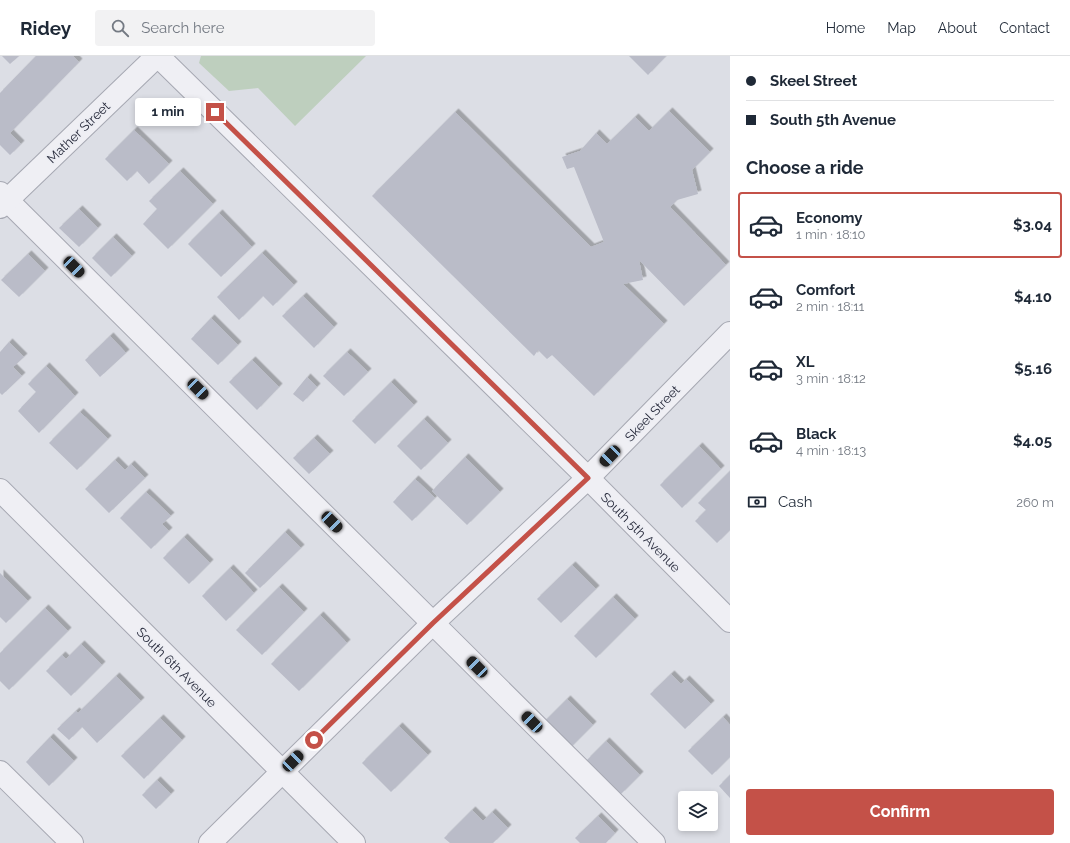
<!DOCTYPE html>
<html lang="en">
<head>
<meta charset="utf-8">
<style>
	body { margin:0; font-family:Raleway,sans-serif; background:#f2f2f3; color:#1f2937; height:100vh; display:flex; flex-direction:column; font-size:15px; white-space:nowrap }
	* { box-sizing:border-box; margin:0 }
	p { font-size:13px; color:#747a83 }
	.icon { flex:none; width:22px; height:22px; fill:none; stroke:currentColor; stroke-width:2; stroke-linecap:round; stroke-linejoin:round }
	.map { position:relative; flex:1; overflow:hidden }
	.drawer { display:flex; flex-direction:column; background:#fff; width:340px }
	.drawer>* { flex:none }
	.guide { display:grid; align-content:center; height:88px; padding:0 16px; background:#fff }
	.buttons { position:absolute; left:678px; top:735px; display:grid; gap:8px }
	.buttons a { display:grid; place-items:center; width:40px; height:40px; border-radius:4px; background:#fff; box-shadow:0 2px 6px #0003; font-size:20px }
	.end { position:absolute; width:18px; height:18px; margin:-9px; border:5px solid #c45148; background:#fff; box-shadow:0 0 0 2px #fff }
	.from { border-radius:50% }
	.bubble { position:absolute; height:28px; border-radius:4px; background:#fff; box-shadow:0 2px 6px #0003; font-size:13px; font-weight:700; line-height:28px; text-align:center }
	.car { position:absolute; width:12px; height:24px; margin:-12px -6px; border-radius:5px; box-shadow:0 0 3px 1px #0007; background:linear-gradient(#222 24%,#8ab4d8 0 40%,#222 0 76%,#8ab4d8 0 86%,#222 0) }
	.guide b { display:flex; align-items:center; gap:14px; height:38px; font-size:15px }
	.guide b+b { border-top:1px solid #e0e1e3 }
	.guide i { width:10px; height:10px; background:#1f2937 }
	ul { padding:0; list-style:none }
	li { display:flex; align-items:center; gap:12px; height:66px; margin:0 8px 6px; padding:0 8px; border:2px solid transparent; border-radius:4px }
	li div { flex:1 }
	li b { display:block; font-size:15px }
	li em { font-style:normal; font-weight:700 }
	li.selected { border-color:#c45148 }
	li>.icon { width:36px; height:36px; stroke-width:1.5 }
	h2 { padding:0 16px; font-size:18px; line-height:48px }
	.pay { display:flex; align-items:center; gap:10px; height:44px; padding:0 16px; font-size:15px }
	.pay p { margin-inline-start:auto }
	.action { display:flex; gap:8px; margin-top:auto; padding:8px 16px }
	.action a { flex:1; height:46px; border-radius:4px; background:#c45148; color:#fff; font-size:16px; font-weight:700; line-height:46px; text-align:center }
	header { display:flex; align-items:center; gap:24px; box-sizing:border-box; height:56px; padding:0 20px; background:#fff; border-bottom:1px solid #e0e1e3 }
	header strong { font-size:19px }
	nav { display:flex; gap:22px; margin-inline-start:auto; font-size:14px }
	.search { width:280px; height:36px; background:#f2f2f3; display:flex; align-items:center; gap:10px; box-sizing:border-box; padding:0 14px; border-radius:4px; color:#747a83; font-size:15px }
	main { display:flex; flex:1; min-height:0 }
	.map>svg:first-child { display:block }
	.green { fill:#becfbe }
	.building { fill:#babcc8; filter:url(#shadow) }
	.lines { fill:none; stroke-linecap:round; stroke-linejoin:round }
	.minor-casing { stroke:#a6a8b2; stroke-width:24 }
	.minor { stroke:#efeff4; stroke-width:22 }
	.route { stroke:#c45148; stroke-width:5 }
	.labels { text-anchor:middle; stroke-width:3; stroke-linejoin:round; paint-order:stroke }
	.street-label { font-size:13px; fill:#272a3b; stroke:#ecedf3 }
</style>
</head>
<body>
<header>
<strong>Ridey</strong>
<div class="search"><svg class="icon" aria-label="search" viewBox="0 0 24 24"><circle cx="10" cy="10" r="6"/><path d="M15 15l6 6"/></svg>Search here</div>
<nav><a>Home</a><a>Map</a><a>About</a><a>Contact</a></nav>
</header>
<main>
<div class="map">
<svg width="730" height="787" viewBox="0 0 730 787">
	<defs>
		<filter id="shadow"><feDropShadow dx="3.5" dy="-3.5" stdDeviation="0" flood-color="#0004"/></filter>
	</defs>
	<rect width="100%" height="100%" fill="#dcdee5"/>
	<path class="green" d="M201,0H366L295,70L258,32L229,35L199,7Z"/>
	<g class="building">
		<path d="M2,0H19L10,8Z"/>
		<path d="M36,0H73L79,6L10,77L21,88L10,99L0,89V37Z"/>
		<path d="M629,0H666L648,19Z"/>
		<path d="M669,55L710,96L692,114L698,138L677,144L670,151L726,209L684,250L639,204L643,224L623,228L664,268L594,340L552,299L547,303L538,294L534,300L372,140L455,56L591,191L604,186L574,111L567,113L562,101L580,95L596,77L607,88L635,61L649,75Z"/>
		<path d="M134,74L169,108L149,128L137,115L127,125L105,103Z"/>
		<path d="M180,115L213,148L168,193L143,168L157,153L149,145Z"/>
		<path d="M79,153L98,172L79,191L59,172Z"/>
		<path d="M219,157L252,191L221,221L188,188Z"/>
		<path d="M113,181L132,200L111,221L92,202Z"/>
		<path d="M262,197L294,229L273,250L263,240L239,264L217,241Z"/>
		<path d="M28,198L45,215L19,241L1,224Z"/>
		<path d="M303,240L334,271L314,292L282,260Z"/>
		<path d="M211,262L238,289L218,309L191,283Z"/>
		<path d="M110,280L126,297L100,321L85,304Z"/>
		<path d="M9,286L24,301L13,311L22,320L2,339L0,337V296Z"/>
		<path d="M347,296L368,316L344,340L323,320Z"/>
		<path d="M252,304L279,331L257,354L229,326Z"/>
		<path d="M46,310L75,340L39,377L18,355L36,336L28,328Z"/>
		<path d="M307,321L317,331L303,346L293,338Z"/>
		<path d="M391,326L414,349L375,388L352,365Z"/>
		<path d="M80,356L108,383L77,414L49,387Z"/>
		<path d="M424,363L448,387L421,414L397,390Z"/>
		<path d="M314,382L330,398L309,418L293,402Z"/>
		<path d="M699,390L721,413L682,452L660,429Z"/>
		<path d="M465,401L500,436L467,469L432,435Z"/>
		<path d="M115,404L125,414L131,408L145,422L109,457L85,433Z"/>
		<path d="M730,415V474L717,487L695,465L706,454L698,447Z"/>
		<path d="M415,423L435,442L412,465L393,446Z"/>
		<path d="M146,436L171,460L162,468L169,475L151,493L120,462Z"/>
		<path d="M285,476L301,492L260,532L245,517Z"/>
		<path d="M184,481L210,507L189,528L163,502Z"/>
		<path d="M572,509L596,533L561,567L537,543Z"/>
		<path d="M230,512L254,537L226,565L202,540Z"/>
		<path d="M0,517L28,545L6,567L0,561Z"/>
		<path d="M279,531L304,556L262,599L236,574Z"/>
		<path d="M613,541L635,563L596,602L574,580Z"/>
		<path d="M45,552L68,575L9,634L0,625V597Z"/>
		<path d="M320,559L347,587L299,635L271,608Z"/>
		<path d="M81,588L102,609L71,640L46,615L62,599L66,603Z"/>
		<path d="M671,618L681,628L686,623L711,648L685,673L650,638Z"/>
		<path d="M116,620L141,645L97,687L82,671L69,684L57,673L76,655L78,657Z"/>
		<path d="M567,643L593,669L569,693L543,667Z"/>
		<path d="M723,661L730,669V701L712,719L688,695Z"/>
		<path d="M160,662L182,684L144,723L121,700Z"/>
		<path d="M399,670L428,699L391,736L362,707Z"/>
		<path d="M50,681L74,705L49,730L26,706Z"/>
		<path d="M606,685L640,719L621,738L587,704Z"/>
		<path d="M730,719V742L719,730Z"/>
		<path d="M157,724L171,738L156,753L142,739Z"/>
		<path d="M472,754L483,765L492,756L508,772L493,787H450L444,782Z"/>
		<path d="M598,760L615,777L606,787H580L575,782Z"/>
	</g>
	<g class="lines">
		<defs>
			<g id="minor">
				<path d="M158,0L588,422L730,565"/>
				<path d="M0,137L654,787"/>
				<path d="M0,151L157,0"/>
				<path d="M0,434L354,787"/>
				<path d="M0,716L72,787"/>
				<path d="M210,787L433,567L588,422L730,277"/>
			</g>
		</defs>
		<use href="#minor" class="minor-casing"/>
		<use href="#minor" class="minor"/>
	</g>
	<g class="lines">
		<path class="route" d="M215,56L588,422L433,567L314,684"/>
	</g>
	<g class="labels">
		<g class="street-label">
			<text transform="translate(78 76) rotate(-44)" y="5">Mather Street</text>
			<text transform="translate(652 357) rotate(-46)" y="5">Skeel Street</text>
			<text transform="translate(641 476) rotate(45)" y="5">South 5th Avenue</text>
			<text transform="translate(177 611) rotate(45)" y="5">South 6th Avenue</text>
		</g>
	</g>
</svg>
<div class="buttons">
<a><svg class="icon" aria-label="layers" viewBox="0 0 24 24"><path d="M12 4l9 5-9 5-9-5zM3 14l9 5 9-5"/></svg></a>
</div>
<i class="end from" style="left:314px;top:684px"></i>
<i class="end" style="left:215px;top:56px"></i>
<div class="bubble" style="left:135px;top:42px;width:66px">1 min</div>
<i class="car" style="left:74px;top:211px;rotate:135deg"></i>
<i class="car" style="left:198px;top:333px;rotate:135deg"></i>
<i class="car" style="left:610px;top:400px;rotate:224deg"></i>
<i class="car" style="left:332px;top:466px;rotate:135deg"></i>
<i class="car" style="left:477px;top:611px;rotate:315deg"></i>
<i class="car" style="left:532px;top:666px;rotate:315deg"></i>
<i class="car" style="left:293px;top:705px;rotate:45deg"></i>
</div>
<section class="drawer">
<div class="guide">
<b><i class="from"></i>Skeel Street</b>
<b><i></i>South 5th Avenue</b>
</div>
<h2>Choose a ride</h2>
<ul>
<li class="selected"><svg class="icon" aria-label="car" viewBox="0 0 24 24"><path d="M5 17H2v-5l4-1 3-4h7l3 4 3 1v5h-3M9 17h6M6 11h13"/><circle cx="7" cy="17" r="2"/><circle cx="17" cy="17" r="2"/></svg><div><b>Economy</b><p>1 min · 18:10</p></div><em>$3.04</em></li>
<li><svg class="icon" aria-label="car" viewBox="0 0 24 24"><path d="M5 17H2v-5l4-1 3-4h7l3 4 3 1v5h-3M9 17h6M6 11h13"/><circle cx="7" cy="17" r="2"/><circle cx="17" cy="17" r="2"/></svg><div><b>Comfort</b><p>2 min · 18:11</p></div><em>$4.10</em></li>
<li><svg class="icon" aria-label="car" viewBox="0 0 24 24"><path d="M5 17H2v-5l4-1 3-4h7l3 4 3 1v5h-3M9 17h6M6 11h13"/><circle cx="7" cy="17" r="2"/><circle cx="17" cy="17" r="2"/></svg><div><b>XL</b><p>3 min · 18:12</p></div><em>$5.16</em></li>
<li><svg class="icon" aria-label="car" viewBox="0 0 24 24"><path d="M5 17H2v-5l4-1 3-4h7l3 4 3 1v5h-3M9 17h6M6 11h13"/><circle cx="7" cy="17" r="2"/><circle cx="17" cy="17" r="2"/></svg><div><b>Black</b><p>4 min · 18:13</p></div><em>$4.05</em></li>
</ul>
<div class="pay"><svg class="icon" aria-label="cash" viewBox="0 0 24 24"><path d="M3 7h18v10H3z"/><circle cx="12" cy="12" r="2"/></svg>Cash<p>260 m</p></div>
<div class="action"><a>Confirm</a></div>
</section>
</main>
</body>
</html>
